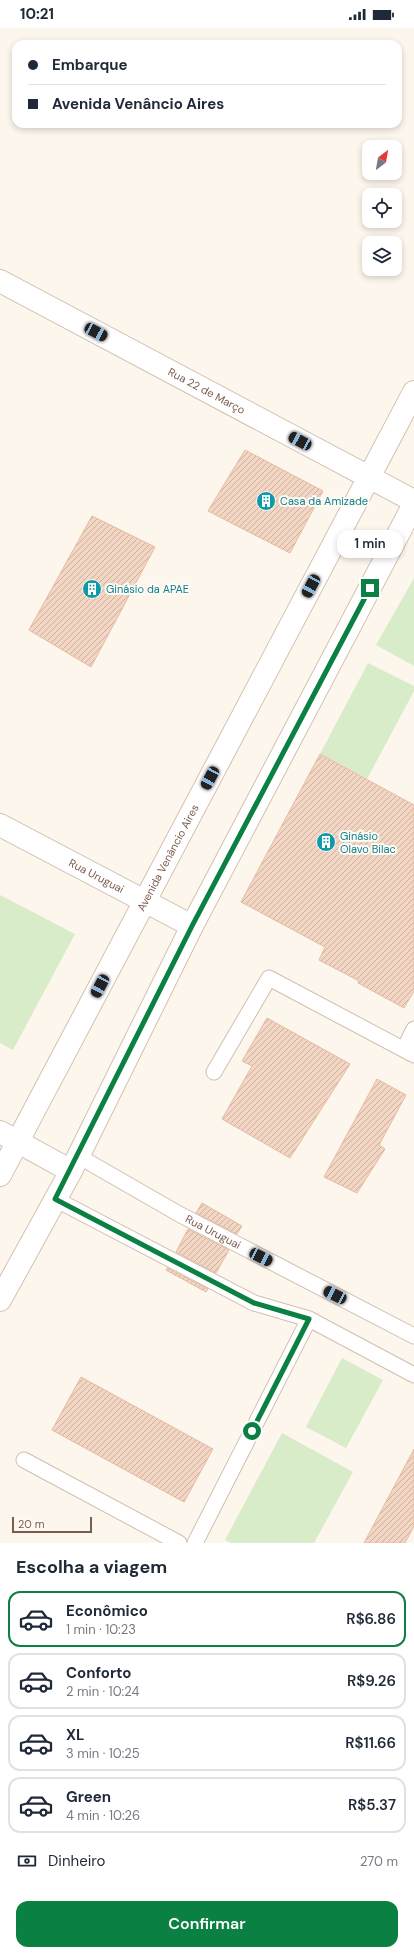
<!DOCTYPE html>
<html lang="pt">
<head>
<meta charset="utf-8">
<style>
	body { margin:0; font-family:"DM Sans",sans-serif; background:#f6f6f7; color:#1f2937; height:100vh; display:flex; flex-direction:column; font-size:15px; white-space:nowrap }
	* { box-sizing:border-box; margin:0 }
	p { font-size:13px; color:#747a83 }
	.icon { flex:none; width:22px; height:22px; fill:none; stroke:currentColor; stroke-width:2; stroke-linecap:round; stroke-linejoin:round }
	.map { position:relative; height:1515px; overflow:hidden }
	.drawer { display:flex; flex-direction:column; background:#fff; flex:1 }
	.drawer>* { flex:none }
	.guide { position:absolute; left:12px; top:12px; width:390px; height:88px; border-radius:12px; box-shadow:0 2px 6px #0003; display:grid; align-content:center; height:88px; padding:0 16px; background:#fff }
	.needle { width:26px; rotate:31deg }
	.fabs { position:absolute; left:362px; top:112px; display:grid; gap:8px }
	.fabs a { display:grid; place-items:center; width:40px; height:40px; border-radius:8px; background:#fff; box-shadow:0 2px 6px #0003; font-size:20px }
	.scale { position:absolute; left:12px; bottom:10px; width:80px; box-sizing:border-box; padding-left:4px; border:2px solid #7a5c4d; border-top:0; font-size:11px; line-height:14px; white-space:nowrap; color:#7a5c4d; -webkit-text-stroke:3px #fffaf3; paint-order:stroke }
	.end { position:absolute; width:18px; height:18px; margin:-9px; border:5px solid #0b8043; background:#fff; box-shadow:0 0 0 2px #fff }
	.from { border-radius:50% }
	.bubble { position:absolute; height:28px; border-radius:12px; background:#fff; box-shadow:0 2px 6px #0003; font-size:13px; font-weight:600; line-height:28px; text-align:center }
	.car { position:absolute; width:12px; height:24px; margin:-12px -6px; border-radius:5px; box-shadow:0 0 3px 1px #0007; background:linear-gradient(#222 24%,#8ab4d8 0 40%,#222 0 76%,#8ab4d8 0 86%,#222 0) }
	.guide b { display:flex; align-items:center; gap:14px; height:38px; font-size:15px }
	.guide b+b { border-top:1px solid #e0e1e3 }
	.guide i { width:10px; height:10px; background:#1f2937 }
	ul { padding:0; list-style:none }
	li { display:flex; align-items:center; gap:12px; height:56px; margin:0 8px 6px; padding:0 8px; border:2px solid #e0e1e3; border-radius:12px }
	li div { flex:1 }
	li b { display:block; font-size:15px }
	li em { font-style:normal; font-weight:600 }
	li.active { border-color:#0b8043 }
	li>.icon { width:36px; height:36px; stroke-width:1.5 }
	h2 { padding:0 16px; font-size:18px; line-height:48px }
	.pay { display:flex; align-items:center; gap:10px; height:44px; padding:0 16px; font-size:15px }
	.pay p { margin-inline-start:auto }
	.primary-button { display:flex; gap:8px; margin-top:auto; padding:8px 16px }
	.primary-button a { flex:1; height:46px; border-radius:12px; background:#0b8043; color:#fff; font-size:16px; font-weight:600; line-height:46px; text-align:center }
	.status { display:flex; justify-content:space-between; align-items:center; height:28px; padding:0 20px; background:#fff; direction:ltr }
	.status svg { height:11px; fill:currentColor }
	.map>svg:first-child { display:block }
	.pitch { fill:#d8ecc9 }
	.building { fill:url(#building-hatch); stroke:#e6bba3 }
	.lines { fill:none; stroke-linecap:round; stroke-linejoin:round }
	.service-casing { stroke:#d1beb0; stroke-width:17 }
	.minor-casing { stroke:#d1beb0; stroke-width:24 }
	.secondary-casing { stroke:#d6c0b0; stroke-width:24 }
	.service { stroke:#fff; stroke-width:15 }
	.minor { stroke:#fff; stroke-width:22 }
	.secondary { stroke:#fff; stroke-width:22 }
	.route { stroke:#0b8043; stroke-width:5 }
	.labels { text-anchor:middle; stroke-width:4; stroke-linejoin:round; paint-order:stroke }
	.street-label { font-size:11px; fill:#7a5c4d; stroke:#fffaf3 }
	.culture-label { font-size:11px; fill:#0d838f; stroke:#fffaf3; text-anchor:start }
</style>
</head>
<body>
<div class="status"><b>10:21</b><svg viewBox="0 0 49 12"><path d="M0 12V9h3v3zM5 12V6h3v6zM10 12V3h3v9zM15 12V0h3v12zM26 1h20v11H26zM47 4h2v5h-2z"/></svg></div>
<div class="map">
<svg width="414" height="1515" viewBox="0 0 414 1515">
	<defs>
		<pattern id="building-hatch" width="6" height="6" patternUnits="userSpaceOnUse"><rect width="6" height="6" fill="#f3d5c3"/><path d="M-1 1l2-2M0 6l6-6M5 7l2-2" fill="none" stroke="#cab0a1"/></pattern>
	</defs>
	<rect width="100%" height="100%" fill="#fdf6ec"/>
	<g class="pitch">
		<path d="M414,550V638L376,617Z"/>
		<path d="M368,635L414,658V663L367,751L320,726Z"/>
		<path d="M0,867L75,906L13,1022L0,1015Z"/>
		<path d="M342,1330L383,1352L346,1420L306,1399Z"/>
		<path d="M282,1405L353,1444L314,1515H231L225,1512Z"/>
	</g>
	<g class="building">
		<path d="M245,422L323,463L290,525L208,483Z"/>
		<path d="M92,488L155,519L91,639L29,602Z"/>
		<path d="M320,726L414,777V963L404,980L358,955L359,953L319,932L325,919L241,874Z"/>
		<path d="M267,990L350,1036L290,1130L222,1091L252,1038L242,1033Z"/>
		<path d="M377,1051L406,1067L379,1117L385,1121L357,1165L324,1149Z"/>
		<path d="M202,1175L242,1198L237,1206L196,1185Z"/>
		<path d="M188,1201L229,1222L216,1245L176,1224Z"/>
		<path d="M167,1240L208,1261L206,1264L166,1242Z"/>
		<path d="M81,1349L213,1421L184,1474L52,1402Z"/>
		<path d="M414,1421V1498L405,1515H364Z"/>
	</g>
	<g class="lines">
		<defs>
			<g id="service">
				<path d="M404,1021L414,1001"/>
				<path d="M214,1044L269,950L414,1027"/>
				<path id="s1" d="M78,1128L179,1186L414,1308"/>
				<path d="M55,1171L254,1275L309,1291L414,1347"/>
				<path d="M24,1432L179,1515"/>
				<path d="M195,1515L309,1291"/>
			</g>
			<g id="minor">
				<path id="s2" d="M0,253L414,473"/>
				<path id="s3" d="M0,797L192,898"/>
				<path d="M0,1104L71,1143"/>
			</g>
			<g id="secondary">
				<path id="s4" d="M0,1147L414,364"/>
				<path d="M0,1272L71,1143L192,898L414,476"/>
			</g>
		</defs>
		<use href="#service" class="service-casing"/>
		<use href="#minor" class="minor-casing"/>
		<use href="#secondary" class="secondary-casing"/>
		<use href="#service" class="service"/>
		<use href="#minor" class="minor"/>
		<use href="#secondary" class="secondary"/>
	</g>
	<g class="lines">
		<path class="route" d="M252,1403L309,1291L254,1275L55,1171L192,898L370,560"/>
	</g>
	<defs>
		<symbol id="building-disc" viewBox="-11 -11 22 22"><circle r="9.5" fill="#0f9aa8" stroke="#fffaf3"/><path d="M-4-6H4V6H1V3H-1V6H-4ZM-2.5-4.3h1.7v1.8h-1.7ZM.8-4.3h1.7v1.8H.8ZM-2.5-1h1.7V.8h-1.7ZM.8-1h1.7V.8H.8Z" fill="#fff"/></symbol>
	</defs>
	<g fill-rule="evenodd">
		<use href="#building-disc" x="255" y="462" width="22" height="22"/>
		<use href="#building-disc" x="81" y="550" width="22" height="22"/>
		<use href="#building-disc" x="315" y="803" width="22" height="22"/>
	</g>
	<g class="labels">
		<g class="street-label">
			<text dy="4" stroke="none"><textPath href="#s2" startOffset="234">Rua 22 de Março</textPath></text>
			<text dy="4" stroke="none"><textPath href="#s4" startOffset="359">Avenida Venâncio Aires</textPath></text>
			<text dy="4" stroke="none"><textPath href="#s3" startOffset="109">Rua Uruguai</textPath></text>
			<text dy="4" stroke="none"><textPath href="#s1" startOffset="155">Rua Uruguai</textPath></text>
		</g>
		<g class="culture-label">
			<text x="280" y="477">Casa da Amizade</text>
			<text x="106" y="565">Ginásio da APAE</text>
			<text x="340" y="812">Ginásio<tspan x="340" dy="13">Olavo Bilac</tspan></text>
		</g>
	</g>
</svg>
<div class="fabs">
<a><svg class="needle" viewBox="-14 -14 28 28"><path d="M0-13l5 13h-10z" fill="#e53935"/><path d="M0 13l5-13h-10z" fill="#747a83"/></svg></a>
<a><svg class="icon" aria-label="locate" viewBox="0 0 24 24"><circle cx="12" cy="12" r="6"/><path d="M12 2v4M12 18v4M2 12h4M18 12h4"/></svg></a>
<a><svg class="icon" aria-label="layers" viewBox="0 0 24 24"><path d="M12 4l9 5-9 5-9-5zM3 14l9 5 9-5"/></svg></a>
</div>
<div class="scale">20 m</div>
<i class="end from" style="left:252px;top:1403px"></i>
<i class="end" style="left:370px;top:560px"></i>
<div class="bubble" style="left:337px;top:502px;width:66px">1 min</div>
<i class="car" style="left:96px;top:304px;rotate:118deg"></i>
<i class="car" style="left:300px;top:413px;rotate:298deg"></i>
<i class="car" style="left:311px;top:558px;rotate:208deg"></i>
<i class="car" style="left:210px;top:750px;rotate:208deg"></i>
<i class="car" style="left:100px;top:958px;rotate:208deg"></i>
<i class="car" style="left:261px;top:1229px;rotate:117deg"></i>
<i class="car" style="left:335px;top:1267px;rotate:297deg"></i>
<div class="guide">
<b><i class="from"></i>Embarque</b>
<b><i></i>Avenida Venâncio Aires</b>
</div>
</div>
<section class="drawer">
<h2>Escolha a viagem</h2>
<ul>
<li class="active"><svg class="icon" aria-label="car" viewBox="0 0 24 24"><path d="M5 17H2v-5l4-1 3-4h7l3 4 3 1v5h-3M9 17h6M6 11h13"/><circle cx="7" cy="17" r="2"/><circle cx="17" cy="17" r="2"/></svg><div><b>Econômico</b><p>1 min · 10:23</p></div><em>R$6.86</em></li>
<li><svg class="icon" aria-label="car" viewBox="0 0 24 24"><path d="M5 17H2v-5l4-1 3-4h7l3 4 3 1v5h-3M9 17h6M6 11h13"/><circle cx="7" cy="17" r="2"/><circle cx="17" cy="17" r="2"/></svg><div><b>Conforto</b><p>2 min · 10:24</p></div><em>R$9.26</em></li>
<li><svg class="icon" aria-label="car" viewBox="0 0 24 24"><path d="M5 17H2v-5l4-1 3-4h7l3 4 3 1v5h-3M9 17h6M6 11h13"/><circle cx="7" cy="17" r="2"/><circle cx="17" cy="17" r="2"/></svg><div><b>XL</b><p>3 min · 10:25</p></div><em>R$11.66</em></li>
<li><svg class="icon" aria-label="car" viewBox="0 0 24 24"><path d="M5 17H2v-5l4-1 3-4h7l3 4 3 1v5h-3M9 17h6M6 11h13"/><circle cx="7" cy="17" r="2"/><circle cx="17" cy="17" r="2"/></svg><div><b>Green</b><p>4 min · 10:26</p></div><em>R$5.37</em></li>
</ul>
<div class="pay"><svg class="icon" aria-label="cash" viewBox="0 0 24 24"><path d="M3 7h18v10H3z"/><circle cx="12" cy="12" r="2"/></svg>Dinheiro<p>270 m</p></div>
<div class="primary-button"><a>Confirmar</a></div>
</section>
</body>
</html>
